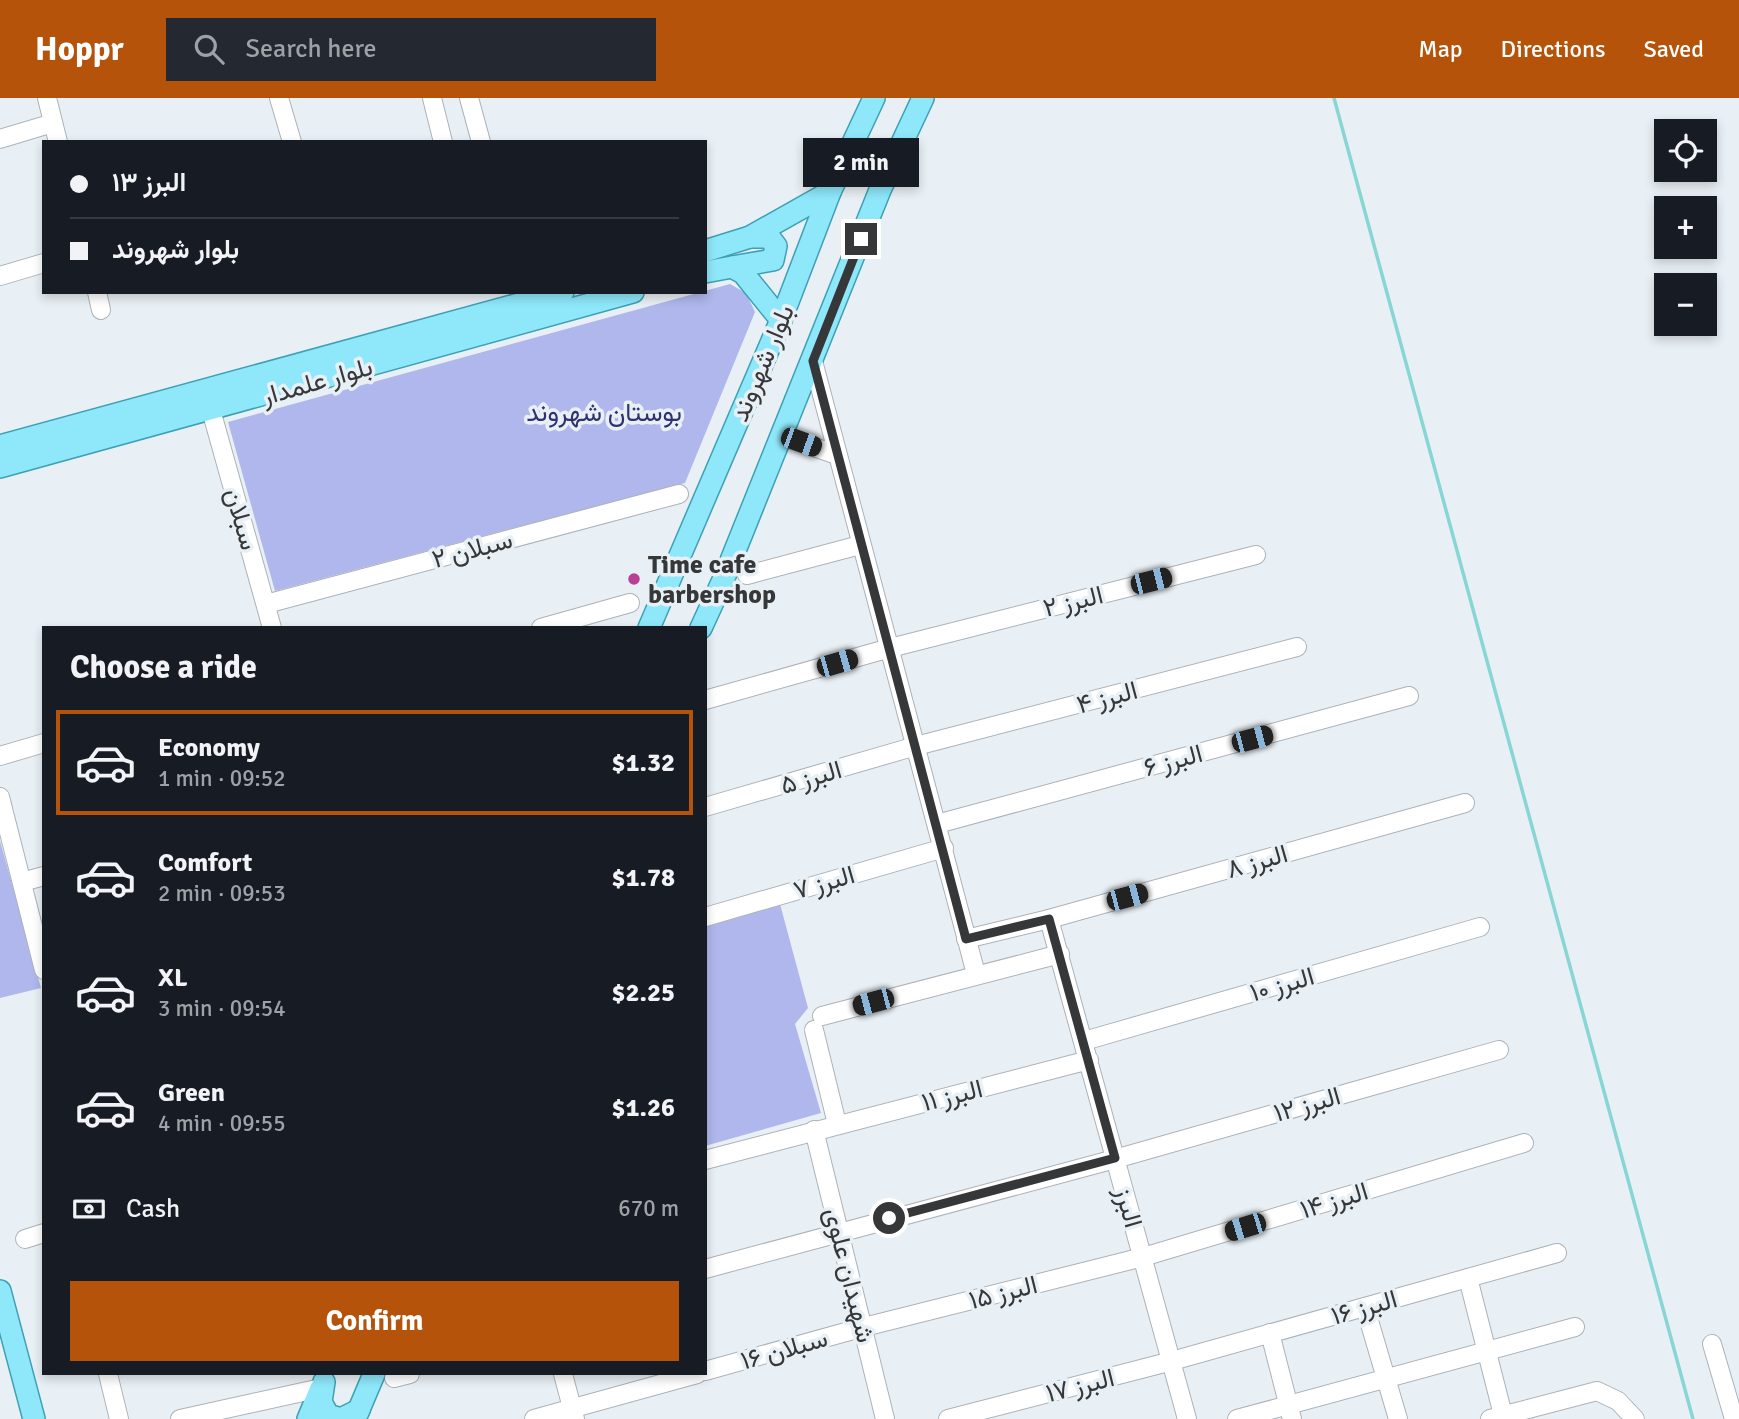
<!DOCTYPE html>
<html lang="en">
<head>
<meta charset="utf-8">
<style>
	body { margin:0; font-family:Signika,Vazirmatn,sans-serif; background:#242831; color:#f1f3f6; height:100vh; display:flex; flex-direction:column; font-size:26px; white-space:nowrap }
	* { box-sizing:border-box; margin:0 }
	p { font-size:23px; color:#9ea1a6 }
	.icon { flex:none; width:38px; height:38px; fill:none; stroke:currentColor; stroke-width:2; stroke-linecap:round; stroke-linejoin:round }
	.map { position:relative; flex:1; overflow:hidden }
	.drawer { position:absolute; left:42px; top:528px; width:665px; height:749px; display:flex; flex-direction:column; background:#171b24; border-radius:0px; box-shadow:0 4px 10px #0003 }
	.drawer>* { flex:none }
	.banner { position:absolute; left:42px; top:42px; width:665px; height:154px; border-radius:0px; box-shadow:0 4px 10px #0003; display:grid; align-content:center; height:154px; padding:0 28px; background:#171b24 }
	.tools { position:absolute; left:1654px; top:21px; display:grid; gap:14px }
	.tools a { display:grid; place-items:center; width:63px; height:63px; border-radius:0px; background:#171b24; box-shadow:0 4px 10px #0003; font-size:35px }
	.end { position:absolute; width:32px; height:32px; margin:-16px; border:9px solid #353739; background:#fff; box-shadow:0 0 0 4px #fff }
	.from { border-radius:50% }
	.bubble { position:absolute; height:49px; border-radius:0px; background:#171b24; box-shadow:0 4px 10px #0003; font-size:23px; font-weight:800; line-height:49px; text-align:center }
	.car { position:absolute; width:21px; height:42px; margin:-21px -10px; border-radius:9px; box-shadow:0 0 5px 2px #0007; background:linear-gradient(#222 24%,#8ab4d8 0 40%,#222 0 76%,#8ab4d8 0 86%,#222 0) }
	.banner b { display:flex; align-items:center; gap:24px; height:66px; font-size:26px }
	.banner b+b { border-top:2px solid #363941 }
	.banner i { width:18px; height:18px; background:#f1f3f6 }
	ul { padding:0; list-style:none }
	li { display:flex; align-items:center; gap:21px; height:105px; margin:0 14px 10px; padding:0 14px; border:4px solid transparent; border-radius:0px }
	li div { flex:1 }
	li b { display:block; font-size:26px }
	li em { font-style:normal; font-weight:800 }
	li.on { border-color:#b45309 }
	li>.icon { width:63px; height:63px; stroke-width:1.5 }
	h2 { padding:0 28px; font-size:32px; line-height:84px }
	.pay { display:flex; align-items:center; gap:18px; height:77px; padding:0 28px; font-size:26px }
	.pay p { margin-inline-start:auto }
	.button { display:flex; gap:14px; margin-top:auto; padding:14px 28px }
	.button a { flex:1; height:80px; border-radius:0px; background:#b45309; color:#fff; font-size:28px; font-weight:800; line-height:80px; text-align:center }
	header { display:flex; align-items:center; gap:42px; box-sizing:border-box; height:98px; padding:0 35px; background:#b45309; color:#fff }
	header strong { font-size:33px }
	nav { display:flex; gap:38px; margin-inline-start:auto; font-size:24px }
	.search { width:490px; height:63px; background:#242831; display:flex; align-items:center; gap:18px; box-sizing:border-box; padding:0 24px; border-radius:0px; color:#9ea1a6; font-size:26px }
	.map>svg:first-child { display:block }
	.green { fill:#afb7ec }
	.lines { fill:none; stroke-linecap:round; stroke-linejoin:round }
	.stream { stroke:#87d6d4; stroke-width:3.5 }
	.minor-casing { stroke:#acb2b7; stroke-width:20 }
	.major-casing { stroke:#3da0b4; stroke-width:24 }
	.minor { stroke:#fff; stroke-width:18 }
	.major { stroke:#8ee8fa; stroke-width:21 }
	.route { stroke:#353739; stroke-width:9 }
	.poi-dot { fill:#b84095; stroke:#e9f0f5; stroke-width:2.5 }
	.labels { text-anchor:middle; stroke-width:7; stroke-linejoin:round; paint-order:stroke }
	.street-label { font-size:26px; fill:#353739; stroke:#e9f0f5 }
	.park-label { font-size:26px; fill:#2f3171; stroke:#e9f0f5 }
	.poi-label { font-size:26px; font-weight:bold; fill:#353739; stroke:#e9f0f5; text-anchor:start }
</style>
</head>
<body>
<header>
<strong>Hoppr</strong>
<div class="search"><svg class="icon" aria-label="search" viewBox="0 0 24 24"><circle cx="10" cy="10" r="6"/><path d="M15 15l6 6"/></svg>Search here</div>
<nav><a>Map</a><a>Directions</a><a>Saved</a></nav>
</header>
<div class="map">
<svg width="1739" height="1321" viewBox="0 0 1739 1321">
	<rect width="100%" height="100%" fill="#e9f0f5"/>
	<g class="green">
		<path d="M730,186L746,195L755,214L685,385L275,493L228,324Z"/>
		<path d="M0,743L41,890L0,900Z"/>
		<path d="M780,806L808,910L795,926L821,1015L705,1048V829Z"/>
	</g>
	<g class="lines">
		<path class="stream" d="M1334,0L1693,1321"/>
		<defs>
			<g id="minor">
				<path d="M47,0L58,44"/>
				<path d="M279,0L292,44"/>
				<path d="M432,0L443,44"/>
				<path d="M469,0L481,44"/>
				<path d="M0,41L53,25"/>
				<path d="M0,178L44,165"/>
				<path d="M97,194L101,212"/>
				<path d="M813,263L976,876"/>
				<path d="M211,312L272,530"/>
				<path d="M782,338L837,357"/>
				<path d="M747,477L860,447"/>
				<path d="M266,506L679,396"/>
				<path d="M541,530L630,505"/>
				<path d="M705,602L890,550L1256,457"/>
				<path d="M0,658L44,645"/>
				<path d="M0,699L44,872"/>
				<path d="M705,709L916,648L1297,549"/>
				<path d="M937,726L1409,598"/>
				<path d="M22,784L44,778"/>
				<path d="M705,819L944,750"/>
				<path d="M1049,821L1465,705"/>
				<path d="M966,841L1049,821L1187,1321"/>
				<path d="M822,918L1060,856"/>
				<path d="M814,932L837,1026"/>
				<path d="M1084,943L1480,829"/>
				<path d="M814,1032L885,1321"/>
				<path d="M705,1062L1089,962"/>
				<path d="M25,1141L44,1135"/>
				<path d="M705,1171L1115,1061L1499,952"/>
				<path d="M1468,1180L1503,1317"/>
				<path d="M1365,1209L1398,1321"/>
				<path d="M1270,1235L1292,1321"/>
				<path d="M1712,1246L1734,1321"/>
				<path d="M705,1273L864,1229L1143,1159L1524,1045"/>
				<path d="M108,1276L119,1321"/>
				<path d="M563,1276L575,1321"/>
				<path d="M394,1280L410,1276"/>
				<path d="M180,1321L321,1290"/>
				<path d="M534,1321L697,1276"/>
				<path d="M948,1321L1172,1263L1557,1155"/>
				<path d="M1237,1321L1575,1229"/>
				<path d="M1490,1321L1597,1293L1618,1303L1635,1321"/>
			</g>
			<g id="major">
				<path d="M705,153L750,139L830,94"/>
				<path d="M732,169L773,162L776,148L769,139H750"/>
				<path d="M705,174L732,169L743,175L781,222"/>
				<path d="M0,348L563,194"/>
				<path d="M0,369L633,194"/>
				<path d="M649,530L781,222L830,94L874,0"/>
				<path d="M701,530L724,480L880,92L923,0"/>
				<path d="M0,1193L34,1321"/>
				<path d="M324,1284L321,1304L328,1317L341,1321L359,1312"/>
				<path d="M308,1321L321,1290"/>
				<path d="M355,1321L374,1276"/>
			</g>
		</defs>
		<use href="#minor" class="minor-casing"/>
		<use href="#major" class="major-casing"/>
		<use href="#minor" class="minor"/>
		<use href="#major" class="major"/>
	</g>
	<g class="lines">
		<path class="route" d="M861,141L813,263L966,841L1049,821L1115,1060L889,1120"/>
	</g>
	<circle class="poi-dot" cx="634" cy="481" r="7"/>
	<g class="labels">
		<g class="street-label">
			<text transform="translate(762 265) rotate(-67)" y="9">بلوار شهروند</text>
			<text transform="translate(317 283) rotate(-16)" y="9">بلوار علمدار</text>
			<text transform="translate(242 421) rotate(74)" y="9">سبلان</text>
			<text transform="translate(472 451) rotate(-15)" y="9">سبلان ۲</text>
			<text transform="translate(1073 503) rotate(-14)" y="9">البرز ۲</text>
			<text transform="translate(1107 599) rotate(-15)" y="9">البرز ۴</text>
			<text transform="translate(1173 662) rotate(-15)" y="9">البرز ۶</text>
			<text transform="translate(811 679) rotate(-16)" y="9">البرز ۵</text>
			<text transform="translate(1257 763) rotate(-16)" y="9">البرز ۸</text>
			<text transform="translate(824 784) rotate(-16)" y="9">البرز ۷</text>
			<text transform="translate(1282 886) rotate(-16)" y="9">البرز ۱۰</text>
			<text transform="translate(952 997) rotate(-14)" y="9">البرز ۱۱</text>
			<text transform="translate(1307 1006) rotate(-16)" y="9">البرز ۱۲</text>
			<text transform="translate(1334 1102) rotate(-17)" y="9">البرز ۱۴</text>
			<text transform="translate(1129 1109) rotate(74)" y="9">البرز</text>
			<text transform="translate(850 1177) rotate(76)" y="9">شهیدان علوی</text>
			<text transform="translate(1003 1194) rotate(-14)" y="9">البرز ۱۵</text>
			<text transform="translate(1364 1209) rotate(-16)" y="9">البرز ۱۶</text>
			<text transform="translate(784 1251) rotate(-16)" y="9">سبلان ۱۶</text>
			<text transform="translate(1080 1287) rotate(-14)" y="9">البرز ۱۷</text>
		</g>
		<g class="park-label">
			<text x="604" y="323">بوستان شهروند</text>
		</g>
		<g class="poi-label">
			<text x="648" y="475">Time cafe<tspan x="648" dy="30">barbershop</tspan></text>
		</g>
	</g>
</svg>
<div class="tools">
<a><svg class="icon" aria-label="locate" viewBox="0 0 24 24"><circle cx="12" cy="12" r="6"/><path d="M12 2v4M12 18v4M2 12h4M18 12h4"/></svg></a>
<a>+</a>
<a>−</a>
</div>
<i class="end from" style="left:889px;top:1120px"></i>
<i class="end" style="left:861px;top:141px"></i>
<div class="bubble" style="left:803px;top:40px;width:116px">2 min</div>
<i class="car" style="left:801px;top:344px;rotate:110deg"></i>
<i class="car" style="left:1151px;top:483px;rotate:76deg"></i>
<i class="car" style="left:837px;top:565px;rotate:74deg"></i>
<i class="car" style="left:1252px;top:641px;rotate:75deg"></i>
<i class="car" style="left:1127px;top:799px;rotate:75deg"></i>
<i class="car" style="left:873px;top:904px;rotate:255deg"></i>
<i class="car" style="left:1245px;top:1129px;rotate:253deg"></i>
<div class="banner">
<b><i class="from"></i>البرز ۱۳</b>
<b><i></i>بلوار شهروند</b>
</div>
<section class="drawer">
<h2>Choose a ride</h2>
<ul>
<li class="on"><svg class="icon" aria-label="car" viewBox="0 0 24 24"><path d="M5 17H2v-5l4-1 3-4h7l3 4 3 1v5h-3M9 17h6M6 11h13"/><circle cx="7" cy="17" r="2"/><circle cx="17" cy="17" r="2"/></svg><div><b>Economy</b><p>1 min · 09:52</p></div><em>$1.32</em></li>
<li><svg class="icon" aria-label="car" viewBox="0 0 24 24"><path d="M5 17H2v-5l4-1 3-4h7l3 4 3 1v5h-3M9 17h6M6 11h13"/><circle cx="7" cy="17" r="2"/><circle cx="17" cy="17" r="2"/></svg><div><b>Comfort</b><p>2 min · 09:53</p></div><em>$1.78</em></li>
<li><svg class="icon" aria-label="car" viewBox="0 0 24 24"><path d="M5 17H2v-5l4-1 3-4h7l3 4 3 1v5h-3M9 17h6M6 11h13"/><circle cx="7" cy="17" r="2"/><circle cx="17" cy="17" r="2"/></svg><div><b>XL</b><p>3 min · 09:54</p></div><em>$2.25</em></li>
<li><svg class="icon" aria-label="car" viewBox="0 0 24 24"><path d="M5 17H2v-5l4-1 3-4h7l3 4 3 1v5h-3M9 17h6M6 11h13"/><circle cx="7" cy="17" r="2"/><circle cx="17" cy="17" r="2"/></svg><div><b>Green</b><p>4 min · 09:55</p></div><em>$1.26</em></li>
</ul>
<div class="pay"><svg class="icon" aria-label="cash" viewBox="0 0 24 24"><path d="M3 7h18v10H3z"/><circle cx="12" cy="12" r="2"/></svg>Cash<p>670 m</p></div>
<div class="button"><a>Confirm</a></div>
</section>
</div>
</body>
</html>
